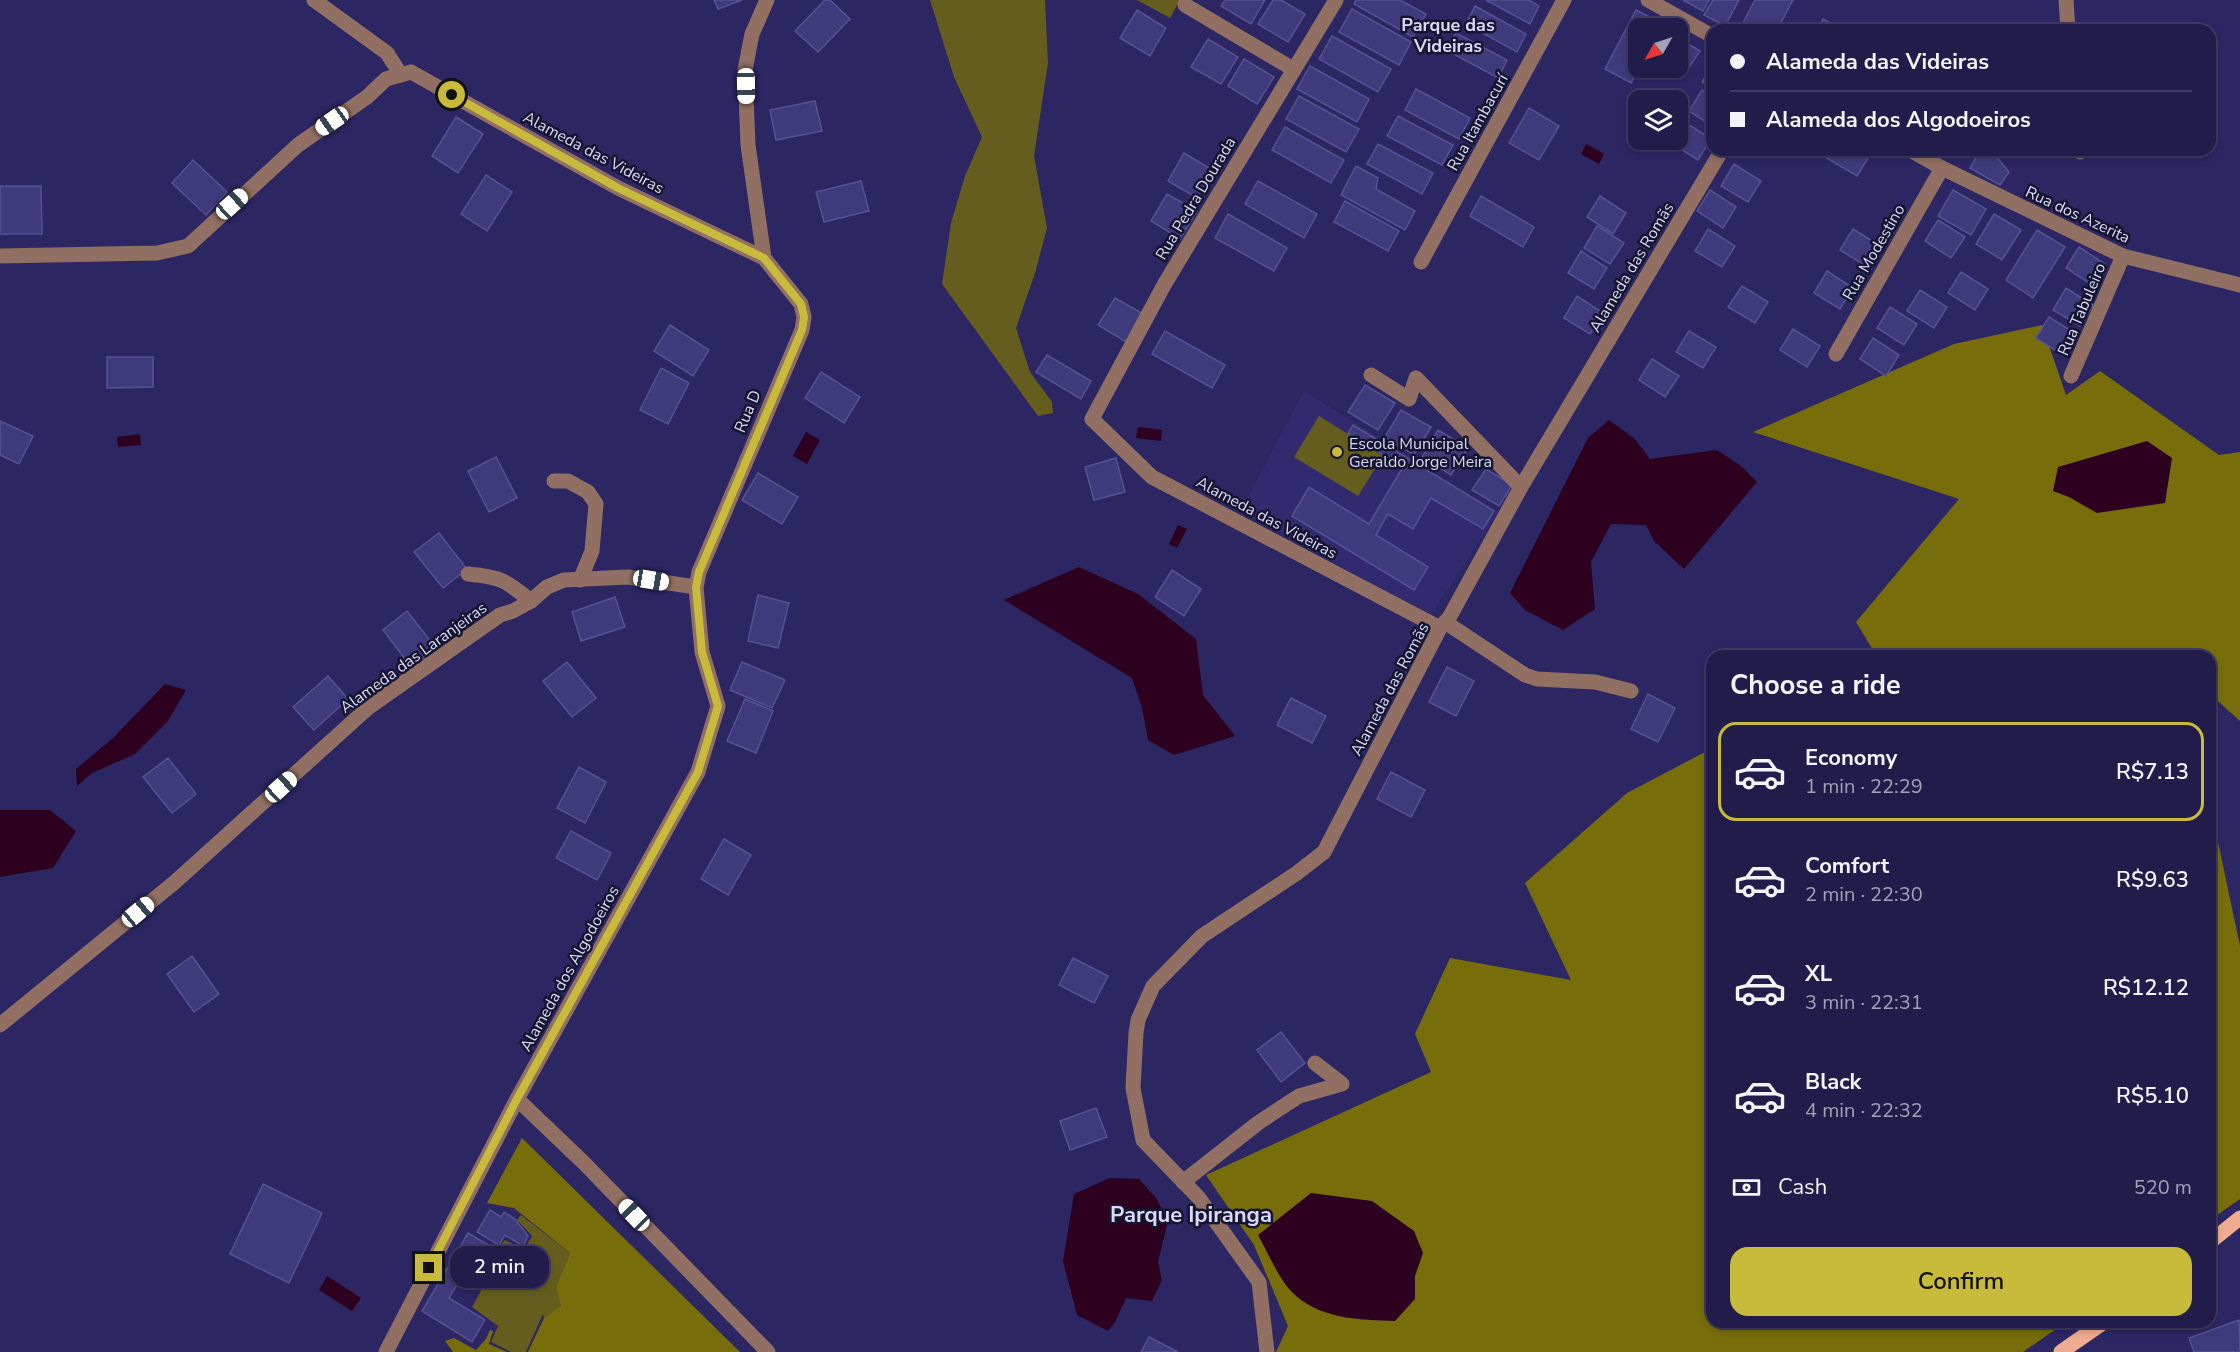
<!DOCTYPE html>
<html lang="en">
<head>
<meta charset="utf-8">
<style>
	body { margin:0; font-family:"Nunito Sans",sans-serif; background:#292551; color:#f1f3f6; height:100vh; display:flex; flex-direction:column; font-size:22px; white-space:nowrap }
	* { box-sizing:border-box; margin:0 }
	p { font-size:20px; color:#a2a1b5 }
	.icon { flex:none; width:33px; height:33px; fill:none; stroke:currentColor; stroke-width:2; stroke-linecap:round; stroke-linejoin:round }
	.map { position:relative; flex:1; overflow:hidden }
	.side { position:absolute; left:1706px; top:650px; width:510px; height:678px; display:flex; flex-direction:column; background:#211c4a; border-radius:18px; box-shadow:0 3px 9px #0003,0 0 0 2px #3e3a62 }
	.side>* { flex:none }
	.top-card { position:absolute; left:1706px; top:24px; width:510px; height:132px; border-radius:18px; box-shadow:0 3px 9px #0003,0 0 0 2px #3e3a62; display:grid; align-content:center; height:132px; padding:0 24px; background:#211c4a }
	.needle { width:39px; rotate:231deg }
	.buttons { position:absolute; left:1628px; top:18px; display:grid; gap:12px }
	.buttons a { display:grid; place-items:center; width:60px; height:60px; border-radius:12px; background:#211c4a; box-shadow:0 3px 9px #0003,0 0 0 2px #3e3a62; font-size:30px }
	.end { position:absolute; width:27px; height:27px; margin:-14px; border:8px solid #c8bb3b; background:#111; box-shadow:0 0 0 3px #111 }
	.from { border-radius:50% }
	.bubble { position:absolute; height:42px; border-radius:18px; background:#211c4a; box-shadow:0 3px 9px #0003,0 0 0 2px #3e3a62; font-size:20px; font-weight:600; line-height:42px; text-align:center }
	.car { position:absolute; width:18px; height:36px; margin:-18px -9px; border-radius:8px; box-shadow:0 0 4px 2px #0007; background:linear-gradient(#fff 24%,#345 0 40%,#fff 0 76%,#345 0 86%,#fff 0) }
	.top-card b { display:flex; align-items:center; gap:21px; height:57px; font-size:22px }
	.top-card b+b { border-top:2px solid #3e3a62 }
	.top-card i { width:15px; height:15px; background:#f1f3f6 }
	ul { padding:0; list-style:none }
	li { display:flex; align-items:center; gap:18px; height:99px; margin:0 12px 9px; padding:0 12px; border:3px solid transparent; border-radius:18px }
	li div { flex:1 }
	li b { display:block; font-size:22px }
	li em { font-style:normal; font-weight:600 }
	li.active { border-color:#c8bb3b }
	li>.icon { width:54px; height:54px; stroke-width:1.5 }
	h2 { padding:0 24px; font-size:27px; line-height:72px }
	.pay { display:flex; align-items:center; gap:15px; height:66px; padding:0 24px; font-size:22px }
	.pay p { margin-inline-start:auto }
	.button { display:flex; gap:12px; margin-top:auto; padding:12px 24px }
	.button a { flex:1; height:69px; border-radius:18px; background:#c8bb3b; color:#111; font-size:24px; font-weight:600; line-height:69px; text-align:center }
	.map>svg:first-child { display:block }
	.built { fill:#322a6f }
	.green { fill:#645d1d }
	.forest { fill:#776d0a }
	.water { fill:#2d001f }
	.building { fill:#3f3a7c; stroke:#545294; stroke-width:1.5 }
	.lines { fill:none; stroke-linecap:round; stroke-linejoin:round }
	.minor { stroke:#916f62; stroke-width:15 }
	.major { stroke:#f0ac90; stroke-width:15 }
	.route { stroke:#c8bb3b; stroke-width:8 }
	.poi-dot { fill:#c8bb3b; stroke:#161530; stroke-width:2 }
	.labels { text-anchor:middle; stroke-width:5; stroke-linejoin:round; paint-order:stroke }
	.street-label { font-size:16px; fill:#d9daf9; stroke:#161530 }
	.poi-label { font-size:16px; fill:#d9daf9; stroke:#161530; text-anchor:start }
	.neighbourhood-label { font-size:18px; font-weight:bold; fill:#d9daf9; stroke:#161530 }
	.district-label { font-size:22px; font-weight:bold; fill:#d9daf9; stroke:#161530 }
</style>
</head>
<body>
<div class="map">
<svg width="2240" height="1352" viewBox="0 0 2240 1352">
	<rect width="100%" height="100%" fill="#2c2663"/>
	<path class="built" d="M1304,391L1499,512L1430,615L1240,512Z"/>
	<g class="green">
		<path d="M930,0H1045L1048,63L1034,156L1047,228L1035,273L1016,328L1030,372L1052,402L1053,413L1038,416L942,284L951,223L965,176L982,137L954,77Z"/>
		<path d="M1137,0H1180L1170,18Z"/>
		<path d="M1319,416L1383,456L1358,496L1294,457Z"/>
		<path d="M521,1215L570,1253L557,1288L562,1306L544,1318L543,1314L526,1352H511L491,1342L498,1326L472,1307L502,1253L497,1249L505,1240L524,1250L532,1236L517,1220Z"/>
	</g>
	<g class="forest">
		<path d="M2042,325L2066,395L2100,371L2219,455L2240,452V721L2210,694V656L1876,655L1856,622L1959,499L1753,432L1954,344Z"/>
		<path d="M1707,751L1712,754V1322H2066L2023,1352H1276L1288,1326L1254,1245L1206,1175L1431,1072L1415,1034L1450,958L1571,980L1525,883L1627,793Z"/>
		<path d="M2210,804L2240,946V1199L2210,1220Z"/>
		<path d="M522,1138L740,1352H528L544,1318L561,1306L556,1288L570,1253L514,1208L487,1203Z"/>
		<path d="M490,1330L493,1331L489,1344L507,1352H453L445,1341L454,1338L476,1350L486,1339Z"/>
	</g>
	<g class="water">
		<path d="M1586,144L1604,154L1599,164L1581,154Z"/>
		<path d="M1609,420L1635,439L1650,459L1717,450L1741,466L1757,482L1684,569L1654,541L1646,525L1611,524L1591,562L1595,609L1563,630L1525,610L1510,593L1588,438Z"/>
		<path d="M1138,427L1162,430L1161,441L1136,438Z"/>
		<path d="M806,432L820,440L807,464L793,456Z"/>
		<path d="M140,434L141,445L118,447L117,437Z"/>
		<path d="M2147,441L2172,458L2165,503L2097,513L2069,497L2053,491L2058,467Z"/>
		<path d="M1178,525L1187,529L1177,548L1169,544Z"/>
		<path d="M1079,567L1138,594L1196,639L1203,695L1235,736L1174,755L1148,740L1142,707L1132,678L1004,600Z"/>
		<path d="M165,684L186,690L168,721L135,754L92,773L77,786L76,769L113,738Z"/>
		<path d="M0,810H50L76,831L53,868L0,877Z"/>
		<path d="M1110,1178L1139,1179L1156,1198L1168,1221L1158,1262L1162,1280L1152,1301L1126,1298L1115,1322L1108,1331L1077,1315L1063,1261L1074,1194Z"/>
		<path d="M1311,1193L1372,1201L1414,1231L1423,1253L1415,1276V1299L1395,1321C1360,1320 1317,1319 1291,1291C1279,1279 1267,1251 1258,1235Z"/>
		<path d="M327,1276L361,1298L352,1311L319,1290Z"/>
	</g>
	<g class="building">
		<path d="M714,0H742L718,9Z"/>
		<path d="M825,0H830L850,19L818,52L795,31Z"/>
		<path d="M1225,0H1265L1251,24L1221,6Z"/>
		<path d="M1273,0H1281L1305,14L1288,42L1258,24Z"/>
		<path d="M1356,0H1400L1426,14L1413,37L1354,4Z"/>
		<path d="M1486,0H1529L1539,6L1530,24Z"/>
		<path d="M1683,0H1709L1703,11Z"/>
		<path d="M1713,0H1739L1725,26L1704,15Z"/>
		<path d="M1755,0H1793L1777,30H1746L1741,27Z"/>
		<path d="M1475,6L1526,34L1517,52L1466,24Z"/>
		<path d="M1352,9L1411,42L1399,65L1339,32Z"/>
		<path d="M1137,10L1166,28L1150,56L1120,38Z"/>
		<path d="M1636,10L1663,24L1661,28H1638V68H1640L1631,83L1605,69Z"/>
		<path d="M1823,19L1843,30H1817Z"/>
		<path d="M1456,33L1507,60L1498,78L1446,50Z"/>
		<path d="M1332,36L1391,69L1378,92L1319,59Z"/>
		<path d="M1677,37L1700,51L1686,72L1677,66Z"/>
		<path d="M1208,39L1238,57L1221,84L1191,67Z"/>
		<path d="M1244,59L1274,77L1257,104L1228,86Z"/>
		<path d="M1310,66L1369,99L1357,122L1297,89Z"/>
		<path d="M1712,66V88L1702,82Z"/>
		<path d="M1416,89L1470,118L1459,139L1405,110Z"/>
		<path d="M1702,90L1712,96V126L1689,111Z"/>
		<path d="M1299,96L1359,129L1346,152L1286,119Z"/>
		<path d="M815,101L822,131L776,140L770,110Z"/>
		<path d="M1529,108L1559,126L1539,160L1509,143Z"/>
		<path d="M1398,116L1453,145L1442,165L1387,136Z"/>
		<path d="M456,117L483,134L458,173L432,156Z"/>
		<path d="M1685,122L1711,139L1698,160L1671,143L1674,140H1677V134Z"/>
		<path d="M1285,127L1344,160L1331,183L1272,150Z"/>
		<path d="M1378,144L1433,173L1422,194L1367,164Z"/>
		<path d="M1813,150H1873L1857,176Z"/>
		<path d="M1980,150H1991L2009,172L2000,185L1970,168Z"/>
		<path d="M1184,153L1214,171L1197,198L1168,181Z"/>
		<path d="M193,160L227,192L206,215L172,183Z"/>
		<path d="M1734,164L1761,181L1748,202L1721,186Z"/>
		<path d="M1356,166L1378,178L1376,189L1415,211L1405,230L1341,195Z"/>
		<path d="M486,175L512,192L487,231L461,214Z"/>
		<path d="M861,181L869,211L824,222L816,192Z"/>
		<path d="M1258,181L1317,214L1304,238L1245,204Z"/>
		<path d="M0,186H41L42,234H0Z"/>
		<path d="M1710,190L1736,207L1723,228L1697,211Z"/>
		<path d="M1953,190L1986,209L1971,235L1938,216Z"/>
		<path d="M1167,194L1197,211L1180,239L1151,221Z"/>
		<path d="M1481,196L1534,227L1523,247L1470,216Z"/>
		<path d="M1600,196L1626,213L1613,234L1587,217Z"/>
		<path d="M1345,201L1399,231L1388,251L1334,222Z"/>
		<path d="M1228,214L1287,248L1274,271L1215,238Z"/>
		<path d="M1994,214L2021,230L2002,260L1976,244Z"/>
		<path d="M1938,220L1965,237L1951,258L1925,241Z"/>
		<path d="M1597,226L1624,243L1610,264L1584,248Z"/>
		<path d="M1708,229L1735,246L1722,267L1695,251Z"/>
		<path d="M1853,229L1879,245L1866,266L1840,250Z"/>
		<path d="M2037,230L2065,247L2033,298L2006,280Z"/>
		<path d="M2079,247L2105,264L2092,285L2066,268Z"/>
		<path d="M1581,251L1607,268L1594,289L1568,273Z"/>
		<path d="M1827,271L1853,288L1840,309L1814,293Z"/>
		<path d="M1961,272L1988,289L1975,310L1948,293Z"/>
		<path d="M1742,286L1768,302L1755,323L1728,307Z"/>
		<path d="M2066,288L2093,305L2080,326L2053,310Z"/>
		<path d="M1920,290L1947,307L1934,328L1907,311Z"/>
		<path d="M1577,296L1603,313L1590,334L1564,318Z"/>
		<path d="M1115,298L1145,315L1128,343L1098,325Z"/>
		<path d="M1890,307L1917,324L1904,345L1877,328Z"/>
		<path d="M2049,317L2076,334L2063,355L2036,338Z"/>
		<path d="M670,325L709,350L693,376L654,351Z"/>
		<path d="M1793,329L1820,346L1807,367L1780,350Z"/>
		<path d="M1165,331L1225,365L1212,388L1152,354Z"/>
		<path d="M1689,331L1716,347L1703,368L1676,352Z"/>
		<path d="M1873,338L1899,355L1886,376L1860,359Z"/>
		<path d="M1047,355L1091,381L1081,399L1036,372Z"/>
		<path d="M107,357H153V387L107,388Z"/>
		<path d="M1652,359L1679,376L1665,397L1639,380Z"/>
		<path d="M661,368L689,383L668,424L640,410Z"/>
		<path d="M821,372L860,397L844,423L805,398Z"/>
		<path d="M1365,385L1395,403L1378,430L1348,412Z"/>
		<path d="M1401,410L1431,427L1414,455L1385,437Z"/>
		<path d="M0,421L33,436L19,464L0,455Z"/>
		<path d="M1353,425L1494,511L1483,529L1431,498L1413,529L1388,514L1376,535L1428,567L1414,590L1292,516L1309,487L1369,524L1403,467L1348,433Z"/>
		<path d="M1438,430L1468,448L1451,475L1422,457Z"/>
		<path d="M496,457L517,498L489,512L468,471Z"/>
		<path d="M1116,458L1125,492L1094,500L1085,467Z"/>
		<path d="M1486,469L1512,485L1499,506L1472,490Z"/>
		<path d="M758,473L798,497L782,524L742,500Z"/>
		<path d="M439,533L467,569L443,588L414,552Z"/>
		<path d="M1172,570L1201,589L1184,616L1155,597Z"/>
		<path d="M758,595L789,603L778,648L748,641Z"/>
		<path d="M615,597L625,627L581,641L572,612Z"/>
		<path d="M407,611L436,648L411,667L383,630Z"/>
		<path d="M567,662L596,698L572,717L543,681Z"/>
		<path d="M742,662L785,680L772,708L730,690Z"/>
		<path d="M1447,667L1474,681L1456,716L1429,702Z"/>
		<path d="M328,676L348,699L314,730L293,707Z"/>
		<path d="M1648,694L1675,708L1658,742L1631,729Z"/>
		<path d="M1291,698L1326,716L1312,743L1277,725Z"/>
		<path d="M745,699L773,711L756,753L727,741Z"/>
		<path d="M168,758L196,794L172,813L143,777Z"/>
		<path d="M579,767L606,782L585,823L557,808Z"/>
		<path d="M1391,772L1425,790L1411,817L1377,799Z"/>
		<path d="M571,831L611,853L597,880L556,858Z"/>
		<path d="M724,839L751,855L728,895L701,879Z"/>
		<path d="M192,956L219,994L194,1012L167,974Z"/>
		<path d="M1073,958L1108,976L1094,1003L1059,985Z"/>
		<path d="M1281,1032L1305,1063L1281,1082L1257,1050Z"/>
		<path d="M1096,1108L1107,1137L1070,1150L1060,1121Z"/>
		<path d="M263,1184L322,1213L289,1283L230,1254Z"/>
		<path d="M490,1210L501,1217L504,1212L515,1219L528,1236L523,1246L505,1235L499,1245L477,1232Z"/>
		<path d="M468,1233L497,1250L490,1262L476,1253L449,1298L485,1320L472,1342L422,1311Z"/>
		<path d="M2239,1320L2240,1352H2194L2189,1338Z"/>
		<path d="M1149,1337L1178,1352H1141Z"/>
	</g>
	<g class="lines">
		<g class="minor">
			<path d="M314,0L387,53L401,75"/>
			<path d="M1336,0L1164,285L1092,419L1152,477L1440,628"/>
			<path d="M1648,0L1712,36"/>
			<path d="M2066,0L2068,30"/>
			<path d="M1185,5L1293,69"/>
			<path d="M1910,150L1942,168L2123,256L2240,285"/>
			<path d="M2079,150L2080,152"/>
			<path d="M0,256L157,253L188,246L298,145L367,97L386,79L411,72L618,188L764,258L801,304L804,317L802,330L699,572L696,587L702,652L718,706L698,772L517,1099L386,1352"/>
			<path d="M764,258L748,145L745,70L752,34L767,0"/>
			<path d="M1421,262L1564,0"/>
			<path d="M1836,354L1942,168"/>
			<path d="M1371,375L1409,399L1416,378L1521,487"/>
			<path d="M2071,376L2123,256"/>
			<path d="M554,481H568L588,492L596,504L592,551L580,580"/>
			<path d="M468,574C501,577 505,580 531,601"/>
			<path d="M1445,622L1525,675L1537,679L1595,682L1631,691"/>
			<path d="M0,1025L175,882L369,707L500,615L513,611L531,601L547,587L564,580L628,577L696,587"/>
			<path d="M517,1099L584,1163L768,1352"/>
			<path d="M1183,1182L1258,1123L1299,1096L1342,1084L1315,1063"/>
			<path d="M1267,1352L1259,1282L1199,1198L1143,1140L1133,1088L1136,1033L1138,1020L1153,986L1202,936L1297,873L1324,852L1440,628L1449,618L1521,487L1722,150"/>
		</g>
		<g class="major">
			<path d="M2210,1242L2240,1218"/>
			<path d="M2061,1352L2104,1322"/>
		</g>
	</g>
	<g class="lines">
		<path class="route" d="M429,1268L517,1099L698,772L718,706L702,652L696,587L699,572L802,330L804,317L801,304L764,258L618,188L452,95"/>
	</g>
	<circle class="poi-dot" cx="1337" cy="452" r="6"/>
	<g class="labels">
		<g class="street-label">
			<text transform="translate(1477 122) rotate(-61)" y="6">Rua Itambacurí</text>
			<text transform="translate(594 152) rotate(28)" y="6">Alameda das Videiras</text>
			<text transform="translate(1195 198) rotate(-59)" y="6">Rua Pedra Dourada</text>
			<text transform="translate(2078 214) rotate(25)" y="6">Rua dos Azerita</text>
			<text transform="translate(1873 252) rotate(-60)" y="6">Rua Modestino</text>
			<text transform="translate(1631 267) rotate(-59)" y="6">Alameda das Romãs</text>
			<text transform="translate(2081 309) rotate(-67)" y="6">Rua Tabuleiro</text>
			<text transform="translate(747 411) rotate(-67)" y="6">Rua D</text>
			<text transform="translate(1267 517) rotate(28)" y="6">Alameda das Videiras</text>
			<text transform="translate(413 657) rotate(-36)" y="6">Alameda das Laranjeiras</text>
			<text transform="translate(1389 689) rotate(-62)" y="6">Alameda das Romãs</text>
			<text transform="translate(569 968) rotate(-61)" y="6">Alameda dos Algodoeiros</text>
		</g>
		<g class="poi-label">
			<text x="1349" y="449">Escola Municipal<tspan x="1349" dy="18">Geraldo Jorge Meira</tspan></text>
		</g>
		<g class="neighbourhood-label">
			<text x="1448" y="31">Parque das<tspan x="1448" dy="21">Videiras</tspan></text>
		</g>
		<g class="district-label">
			<text x="1191" y="1222">Parque Ipiranga</text>
		</g>
	</g>
</svg>
<div class="buttons">
<a><svg class="needle" viewBox="-14 -14 28 28"><path d="M0-13l5 13h-10z" fill="#e53935"/><path d="M0 13l5-13h-10z" fill="#a2a1b5"/></svg></a>
<a><svg class="icon" aria-label="layers" viewBox="0 0 24 24"><path d="M12 4l9 5-9 5-9-5zM3 14l9 5 9-5"/></svg></a>
</div>
<i class="end from" style="left:452px;top:95px"></i>
<i class="end" style="left:429px;top:1268px"></i>
<div class="bubble" style="left:450px;top:1246px;width:99px">2 min</div>
<i class="car" style="left:746px;top:86px;rotate:179deg"></i>
<i class="car" style="left:332px;top:121px;rotate:235deg"></i>
<i class="car" style="left:232px;top:204px;rotate:48deg"></i>
<i class="car" style="left:651px;top:580px;rotate:99deg"></i>
<i class="car" style="left:281px;top:787px;rotate:48deg"></i>
<i class="car" style="left:138px;top:912px;rotate:50deg"></i>
<i class="car" style="left:634px;top:1215px;rotate:316deg"></i>
<div class="top-card">
<b><i class="from"></i>Alameda das Videiras</b>
<b><i></i>Alameda dos Algodoeiros</b>
</div>
<section class="side">
<h2>Choose a ride</h2>
<ul>
<li class="active"><svg class="icon" aria-label="car" viewBox="0 0 24 24"><path d="M5 17H2v-5l4-1 3-4h7l3 4 3 1v5h-3M9 17h6M6 11h13"/><circle cx="7" cy="17" r="2"/><circle cx="17" cy="17" r="2"/></svg><div><b>Economy</b><p>1 min · 22:29</p></div><em>R$7.13</em></li>
<li><svg class="icon" aria-label="car" viewBox="0 0 24 24"><path d="M5 17H2v-5l4-1 3-4h7l3 4 3 1v5h-3M9 17h6M6 11h13"/><circle cx="7" cy="17" r="2"/><circle cx="17" cy="17" r="2"/></svg><div><b>Comfort</b><p>2 min · 22:30</p></div><em>R$9.63</em></li>
<li><svg class="icon" aria-label="car" viewBox="0 0 24 24"><path d="M5 17H2v-5l4-1 3-4h7l3 4 3 1v5h-3M9 17h6M6 11h13"/><circle cx="7" cy="17" r="2"/><circle cx="17" cy="17" r="2"/></svg><div><b>XL</b><p>3 min · 22:31</p></div><em>R$12.12</em></li>
<li><svg class="icon" aria-label="car" viewBox="0 0 24 24"><path d="M5 17H2v-5l4-1 3-4h7l3 4 3 1v5h-3M9 17h6M6 11h13"/><circle cx="7" cy="17" r="2"/><circle cx="17" cy="17" r="2"/></svg><div><b>Black</b><p>4 min · 22:32</p></div><em>R$5.10</em></li>
</ul>
<div class="pay"><svg class="icon" aria-label="cash" viewBox="0 0 24 24"><path d="M3 7h18v10H3z"/><circle cx="12" cy="12" r="2"/></svg>Cash<p>520 m</p></div>
<div class="button"><a>Confirm</a></div>
</section>
</div>
</body>
</html>
